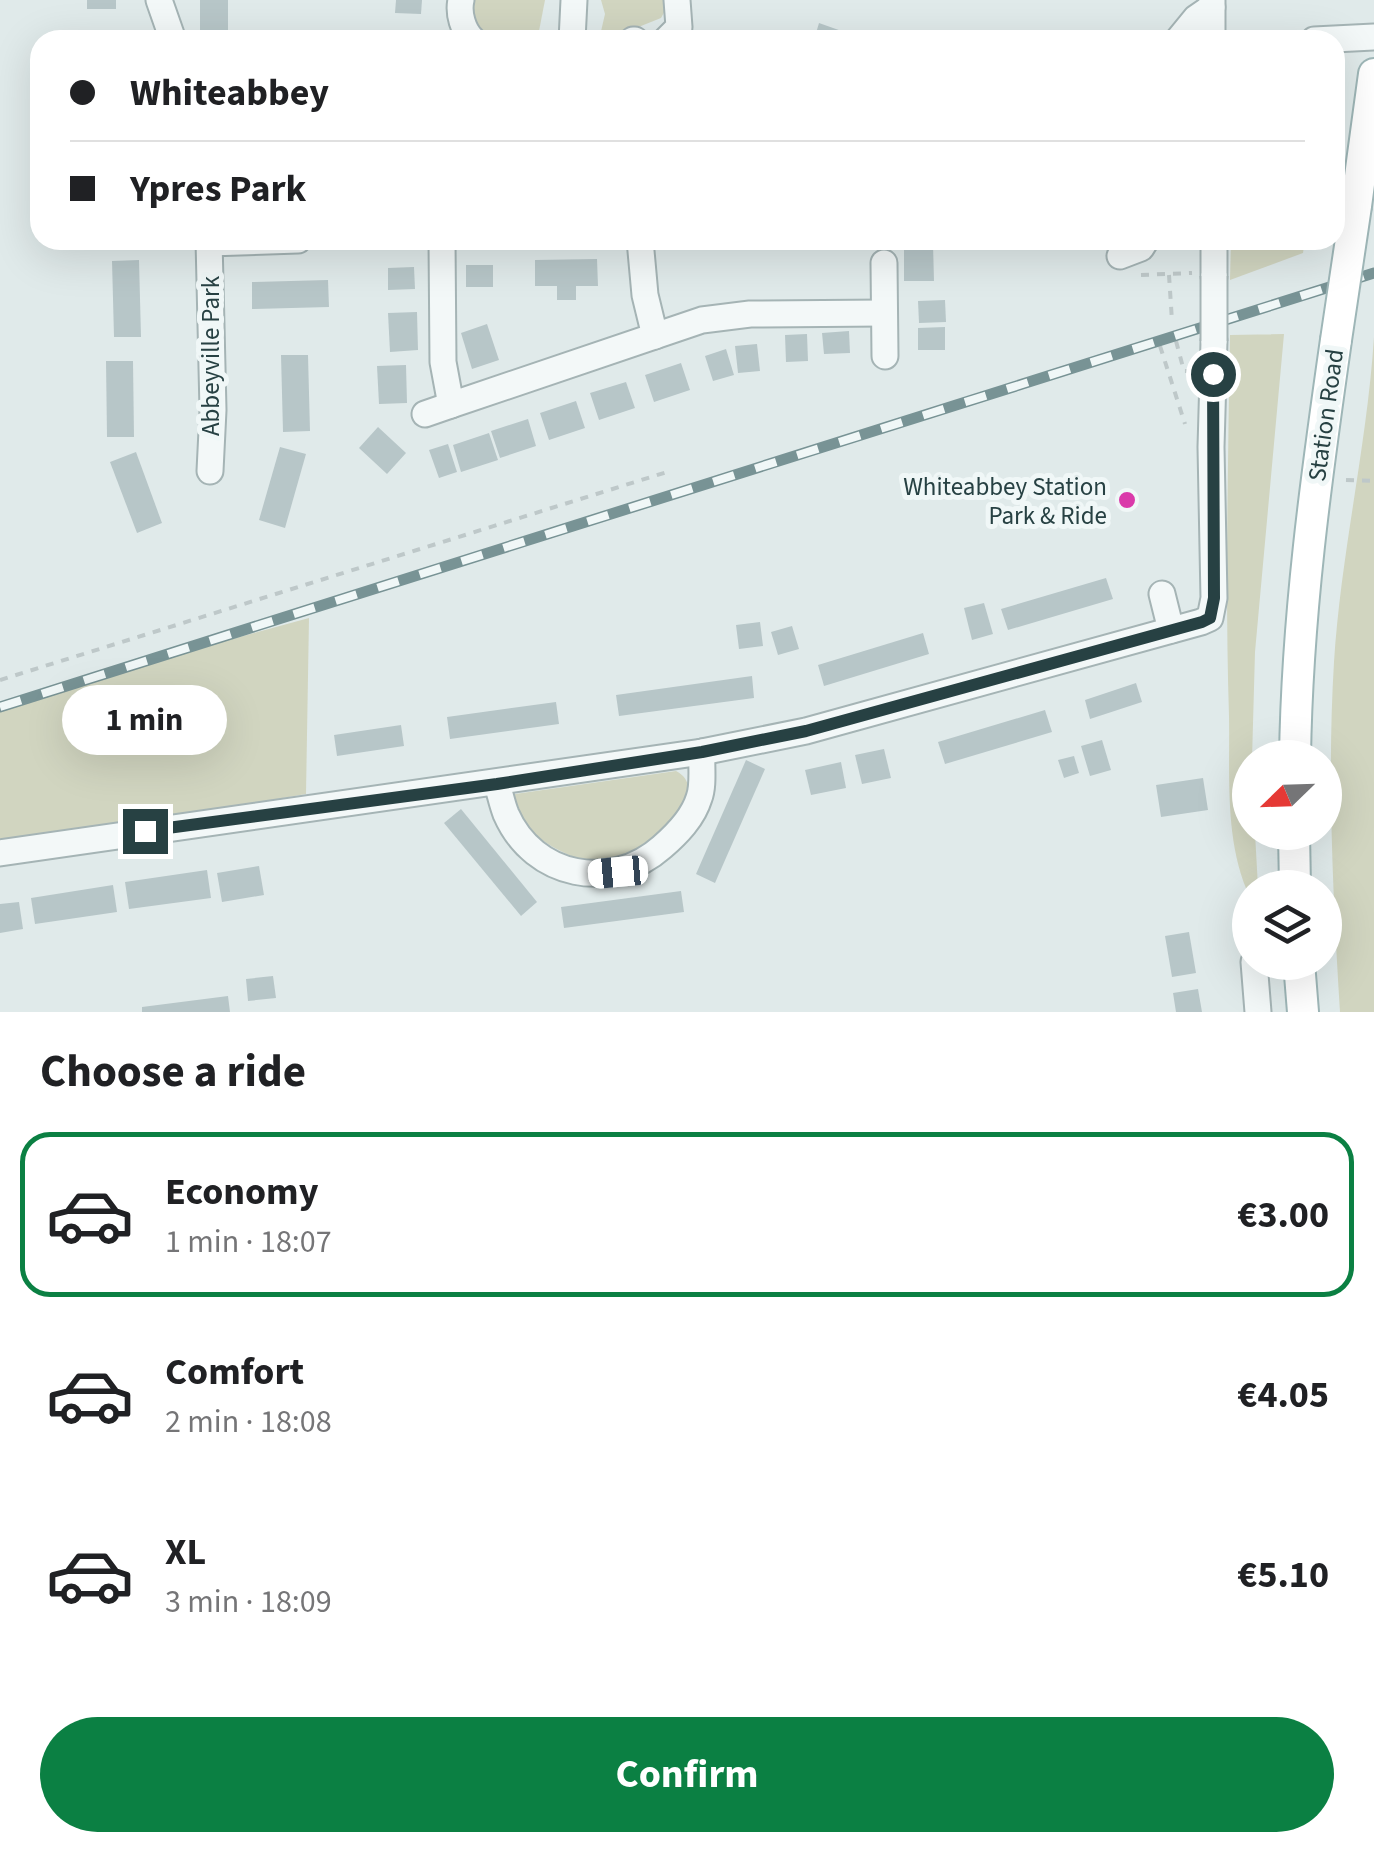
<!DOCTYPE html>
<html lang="en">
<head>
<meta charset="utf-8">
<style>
	body { margin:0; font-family:"Source Sans 3",sans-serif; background:#f2f2f2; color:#202124; height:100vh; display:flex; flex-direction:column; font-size:38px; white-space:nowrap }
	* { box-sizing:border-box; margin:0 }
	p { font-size:32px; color:#757577 }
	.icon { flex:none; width:55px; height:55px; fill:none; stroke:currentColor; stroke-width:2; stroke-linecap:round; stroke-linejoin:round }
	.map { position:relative; height:1012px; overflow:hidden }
	.sheet { display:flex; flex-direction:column; background:#fff; flex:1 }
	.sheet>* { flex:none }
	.hud { position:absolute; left:30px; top:30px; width:1315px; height:220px; border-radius:30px; box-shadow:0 10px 40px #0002; display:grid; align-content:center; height:220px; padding:0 40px; background:#fff }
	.needle { width:65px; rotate:247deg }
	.controls { position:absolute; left:1232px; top:740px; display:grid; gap:20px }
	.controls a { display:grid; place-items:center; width:110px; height:110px; border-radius:50%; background:#fff; box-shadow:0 10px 40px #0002; font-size:50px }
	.end { position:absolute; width:45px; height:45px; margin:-22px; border:12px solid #274143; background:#fff; box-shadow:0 0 0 5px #fff }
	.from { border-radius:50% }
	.bubble { position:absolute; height:70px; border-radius:35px; background:#fff; box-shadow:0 10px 40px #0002; font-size:32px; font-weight:700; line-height:70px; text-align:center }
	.car { position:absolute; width:30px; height:60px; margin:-30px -15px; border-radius:12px; box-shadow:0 0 8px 2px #0007; background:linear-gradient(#fff 24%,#345 0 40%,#fff 0 76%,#345 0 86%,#fff 0) }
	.hud b { display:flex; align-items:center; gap:35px; height:95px; font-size:38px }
	.hud b+b { border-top:2px solid #e0e0e0 }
	.hud i { width:25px; height:25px; background:#202124 }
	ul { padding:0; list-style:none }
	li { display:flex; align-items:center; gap:30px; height:165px; margin:0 20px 15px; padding:0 20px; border:5px solid transparent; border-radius:30px }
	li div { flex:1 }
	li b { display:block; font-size:38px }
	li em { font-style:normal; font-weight:700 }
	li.on { border-color:#0b8043 }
	li>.icon { width:90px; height:90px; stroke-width:1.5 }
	h2 { padding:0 40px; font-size:45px; line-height:120px }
	.primary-button { display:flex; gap:20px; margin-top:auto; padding:20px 40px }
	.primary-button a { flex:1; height:115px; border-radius:60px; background:#0b8043; color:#fff; font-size:40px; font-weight:700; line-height:115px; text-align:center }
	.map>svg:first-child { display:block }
	.green { fill:#d1d5c0 }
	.building { fill:#b7c6c8 }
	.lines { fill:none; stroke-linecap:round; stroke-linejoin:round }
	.minor-casing { stroke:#a5b4b5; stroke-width:29 }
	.major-casing { stroke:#9eb6b7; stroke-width:34 }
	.path { stroke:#bec8c9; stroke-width:4; stroke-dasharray:8 8; stroke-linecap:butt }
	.minor { stroke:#f3f8f8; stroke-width:25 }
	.major { stroke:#fff; stroke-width:30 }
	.rail-casing { stroke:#789395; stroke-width:11 }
	.rail { stroke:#f0f7f7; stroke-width:8; stroke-dasharray:22; stroke-linecap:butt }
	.minor-bridge-casing { stroke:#a5b4b5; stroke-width:29; stroke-linecap:butt }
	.major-bridge-casing { stroke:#9eb6b7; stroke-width:34; stroke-linecap:butt }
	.minor-bridge { stroke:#f3f8f8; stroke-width:25 }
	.major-bridge { stroke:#fff; stroke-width:30 }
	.route { stroke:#274143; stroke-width:12 }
	.poi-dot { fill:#da3aaa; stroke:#f0f7f7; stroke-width:4 }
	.labels { text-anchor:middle; stroke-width:10; stroke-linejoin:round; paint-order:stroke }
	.street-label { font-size:25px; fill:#274143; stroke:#f0f7f7 }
	.poi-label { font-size:25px; fill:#274143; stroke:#f0f7f7; text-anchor:end }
</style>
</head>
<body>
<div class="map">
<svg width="1374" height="1012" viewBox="0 0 1374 1012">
	<rect width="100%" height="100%" fill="#e0eaea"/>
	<g class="green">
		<path d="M471,0H545L539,31L527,40L485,35L471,20Z"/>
		<path d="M601,0H666L667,7L661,18L626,32L623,40H599L605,14Z"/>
		<path d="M1231,240H1305L1303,253L1230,280Z"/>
		<path d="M1284,334L1255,652L1250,832L1255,833L1258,887L1250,888V897C1224,843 1230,775 1229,716C1225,589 1228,462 1230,335Z"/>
		<path d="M1374,337V1012H1340C1333,897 1327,777 1334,662C1341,552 1367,446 1374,337Z"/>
		<path d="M309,618L306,794L0,847V702Z"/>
		<path d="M676,771C702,784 683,820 667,836C660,842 622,860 611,862C589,867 557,851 539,838C525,827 514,813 515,794Z"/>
	</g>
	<g class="building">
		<rect x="87" y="0" width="29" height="9"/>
		<rect x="200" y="0" width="28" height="40"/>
		<path d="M396,0H422L421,14L395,13Z"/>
		<path d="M819,23L850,34L864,40H814Z"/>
		<path d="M904,243H933L934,281H904Z"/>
		<path d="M597,259L598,286H576V300H557V286H535V260Z"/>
		<path d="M139,260L141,337H114L112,261Z"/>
		<rect x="466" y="265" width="27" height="22"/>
		<path d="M414,267L415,289L388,290V268Z"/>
		<path d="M328,280L329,307L252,309V282Z"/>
		<path d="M945,300L946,322L919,323L918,301Z"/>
		<path d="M417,312L418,350L390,352L388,313Z"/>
		<path d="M487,324L499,360L472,369L461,333Z"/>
		<path d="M945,327V350H918V328Z"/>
		<path d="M849,331L850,353L824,354L822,333Z"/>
		<path d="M807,334L808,361L786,362L785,335Z"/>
		<path d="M757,344L760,371L738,373L735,346Z"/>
		<path d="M726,349L734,375L713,381L705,356Z"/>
		<path d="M281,355H308L310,431L283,432Z"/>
		<path d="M106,361H133L134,437H107Z"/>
		<path d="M681,363L690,390L654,402L645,375Z"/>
		<path d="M406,365L407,403L379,404L377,366Z"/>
		<path d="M626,382L635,408L599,420L590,393Z"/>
		<path d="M576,401L585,428L549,440L540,413Z"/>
		<path d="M528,419L536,446L500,458L491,431Z"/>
		<path d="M378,427L406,453L387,474L359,448Z"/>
		<path d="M489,433L498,460L461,472L453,445Z"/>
		<path d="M448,444L457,472L439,478L429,450Z"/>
		<path d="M280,447L306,454L285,528L259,520Z"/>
		<path d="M136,452L162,523L137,533L110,462Z"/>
		<path d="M1106,578L1113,599L1008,630L1001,609Z"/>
		<path d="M984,603L993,634L972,640L964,608Z"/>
		<path d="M760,622L763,646L739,649L736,625Z"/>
		<path d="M792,626L799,649L778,655L771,632Z"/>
		<path d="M923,633L929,654L824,686L818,665Z"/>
		<path d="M752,676L754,698L619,716L616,695Z"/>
		<path d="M1136,683L1142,702L1090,719L1085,700Z"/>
		<path d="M556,702L559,724L450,739L447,717Z"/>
		<path d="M1045,710L1052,732L945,764L938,742Z"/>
		<path d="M401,725L404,746L337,756L334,735Z"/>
		<path d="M1102,740L1111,770L1090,776L1081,746Z"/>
		<path d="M884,749L891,778L862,784L855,755Z"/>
		<path d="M1074,756L1079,773L1064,778L1058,760Z"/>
		<path d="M746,760L765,769L715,883L696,874Z"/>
		<path d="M841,762L846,788L811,795L805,770Z"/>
		<path d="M1203,778L1208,810L1161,817L1156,785Z"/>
		<path d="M461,809L537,902L521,916L444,823Z"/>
		<path d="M259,866L264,895L222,902L217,873Z"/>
		<path d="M207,870L211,898L129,909L125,882Z"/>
		<path d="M113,885L117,912L35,924L31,898Z"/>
		<path d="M681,891L684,912L564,928L561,907Z"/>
		<path d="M19,902L23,929L0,933V904Z"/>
		<path d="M1189,932L1196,973L1172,977L1165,936Z"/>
		<path d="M273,976L276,998L248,1001L246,979Z"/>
		<path d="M1198,989L1202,1012H1176L1173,993Z"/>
		<path d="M228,996L230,1012H142V1007Z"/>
	</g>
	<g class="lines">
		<defs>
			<g id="minor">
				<path d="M159,0L173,40"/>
				<path d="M461,0C458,13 463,31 473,40"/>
				<path d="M572,40L574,0"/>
				<path d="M633,40H635"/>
				<path d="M666,40L679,27L677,0"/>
				<path d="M1178,40L1196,18L1212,7"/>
				<path d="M1212,40V0"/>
				<path d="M1314,40L1374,37"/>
				<path d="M209,240L213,410L210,471"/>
				<path d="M442,240L443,362L451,405L702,320L750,314L884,313"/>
				<path d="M640,240L645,295L655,336"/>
				<path d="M1214,240V276"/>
				<path d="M209,243L298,240"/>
				<path d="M1120,256L1141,248L1146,240"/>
				<path d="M884,263L885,356"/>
				<path d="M425,414L451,405"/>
				<path d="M1162,594L1171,630"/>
				<path d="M497,784C500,793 502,804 506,814C534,878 611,892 662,847C677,834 693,818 699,798C704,785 701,766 702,752"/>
				<path d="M0,853L702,752L806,731L1201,622L1210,618L1214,598L1211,447L1214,341"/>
				<path d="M1254,962L1258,1012"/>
			</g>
			<g id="major">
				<path d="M1356,206L1374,74"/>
				<path d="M1295,758C1297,617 1316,479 1336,340"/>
				<path d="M1294,832L1295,888"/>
				<path d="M1299,962L1303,1012"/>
			</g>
		</defs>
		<use href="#minor" class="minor-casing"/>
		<use href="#major" class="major-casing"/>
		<g class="path">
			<path d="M1141,275L1192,273"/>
			<path d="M1169,275L1172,321"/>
			<path d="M1176,341L1184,371H1188"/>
			<path d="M1160,346L1185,424"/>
			<path d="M1346,480L1374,481"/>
			<path d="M0,680L667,472"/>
		</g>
		<use href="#minor" class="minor"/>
		<use href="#major" class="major"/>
		<defs>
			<path id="rail" d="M0,707L1374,273"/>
		</defs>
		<use href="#rail" class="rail-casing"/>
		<use href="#rail" class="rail"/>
		<defs>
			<path id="minor-bridge" d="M1214,341V276"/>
			<path id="major-bridge" d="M1336,340L1356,206"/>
		</defs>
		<use href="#minor-bridge" class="minor-bridge-casing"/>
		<use href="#major-bridge" class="major-bridge-casing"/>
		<use href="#minor-bridge" class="minor-bridge"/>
		<use href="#major-bridge" class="major-bridge"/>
	</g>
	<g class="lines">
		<path class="route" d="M145,831L497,784L702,752L806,731L1202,622L1210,618L1214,598L1213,374"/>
	</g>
	<circle class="poi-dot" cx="1127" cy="500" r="10"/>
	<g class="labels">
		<g class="street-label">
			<text transform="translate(210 356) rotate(-90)" y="9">Abbeyville Park</text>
			<text transform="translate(1325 415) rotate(-82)" y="9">Station Road</text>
		</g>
		<g class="poi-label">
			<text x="1107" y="495">Whiteabbey Station<tspan x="1107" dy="29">Park &amp; Ride</tspan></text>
		</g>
	</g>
</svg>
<div class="controls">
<a><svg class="needle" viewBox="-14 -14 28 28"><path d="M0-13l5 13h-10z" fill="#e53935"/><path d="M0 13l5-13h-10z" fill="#757577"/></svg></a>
<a><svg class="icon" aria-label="layers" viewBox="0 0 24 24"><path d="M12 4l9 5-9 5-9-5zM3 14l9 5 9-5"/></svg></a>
</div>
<i class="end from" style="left:1213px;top:374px"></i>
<i class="end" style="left:145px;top:831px"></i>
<div class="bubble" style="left:62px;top:685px;width:165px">1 min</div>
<i class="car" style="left:618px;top:872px;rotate:265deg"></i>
<div class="hud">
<b><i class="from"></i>Whiteabbey</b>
<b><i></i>Ypres Park</b>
</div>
</div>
<section class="sheet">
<h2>Choose a ride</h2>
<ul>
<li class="on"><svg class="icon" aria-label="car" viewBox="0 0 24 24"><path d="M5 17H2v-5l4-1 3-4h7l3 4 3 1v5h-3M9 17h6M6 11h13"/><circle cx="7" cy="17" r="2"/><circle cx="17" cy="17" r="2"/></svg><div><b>Economy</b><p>1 min · 18:07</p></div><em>€3.00</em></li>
<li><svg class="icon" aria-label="car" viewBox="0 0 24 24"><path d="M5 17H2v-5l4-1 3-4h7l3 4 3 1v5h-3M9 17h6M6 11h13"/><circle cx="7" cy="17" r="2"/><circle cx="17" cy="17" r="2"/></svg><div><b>Comfort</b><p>2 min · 18:08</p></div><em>€4.05</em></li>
<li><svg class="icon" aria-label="car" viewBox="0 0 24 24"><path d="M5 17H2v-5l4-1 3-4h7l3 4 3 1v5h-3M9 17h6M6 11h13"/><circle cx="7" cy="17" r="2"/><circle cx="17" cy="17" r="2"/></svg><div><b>XL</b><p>3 min · 18:09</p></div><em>€5.10</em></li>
</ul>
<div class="primary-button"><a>Confirm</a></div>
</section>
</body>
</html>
